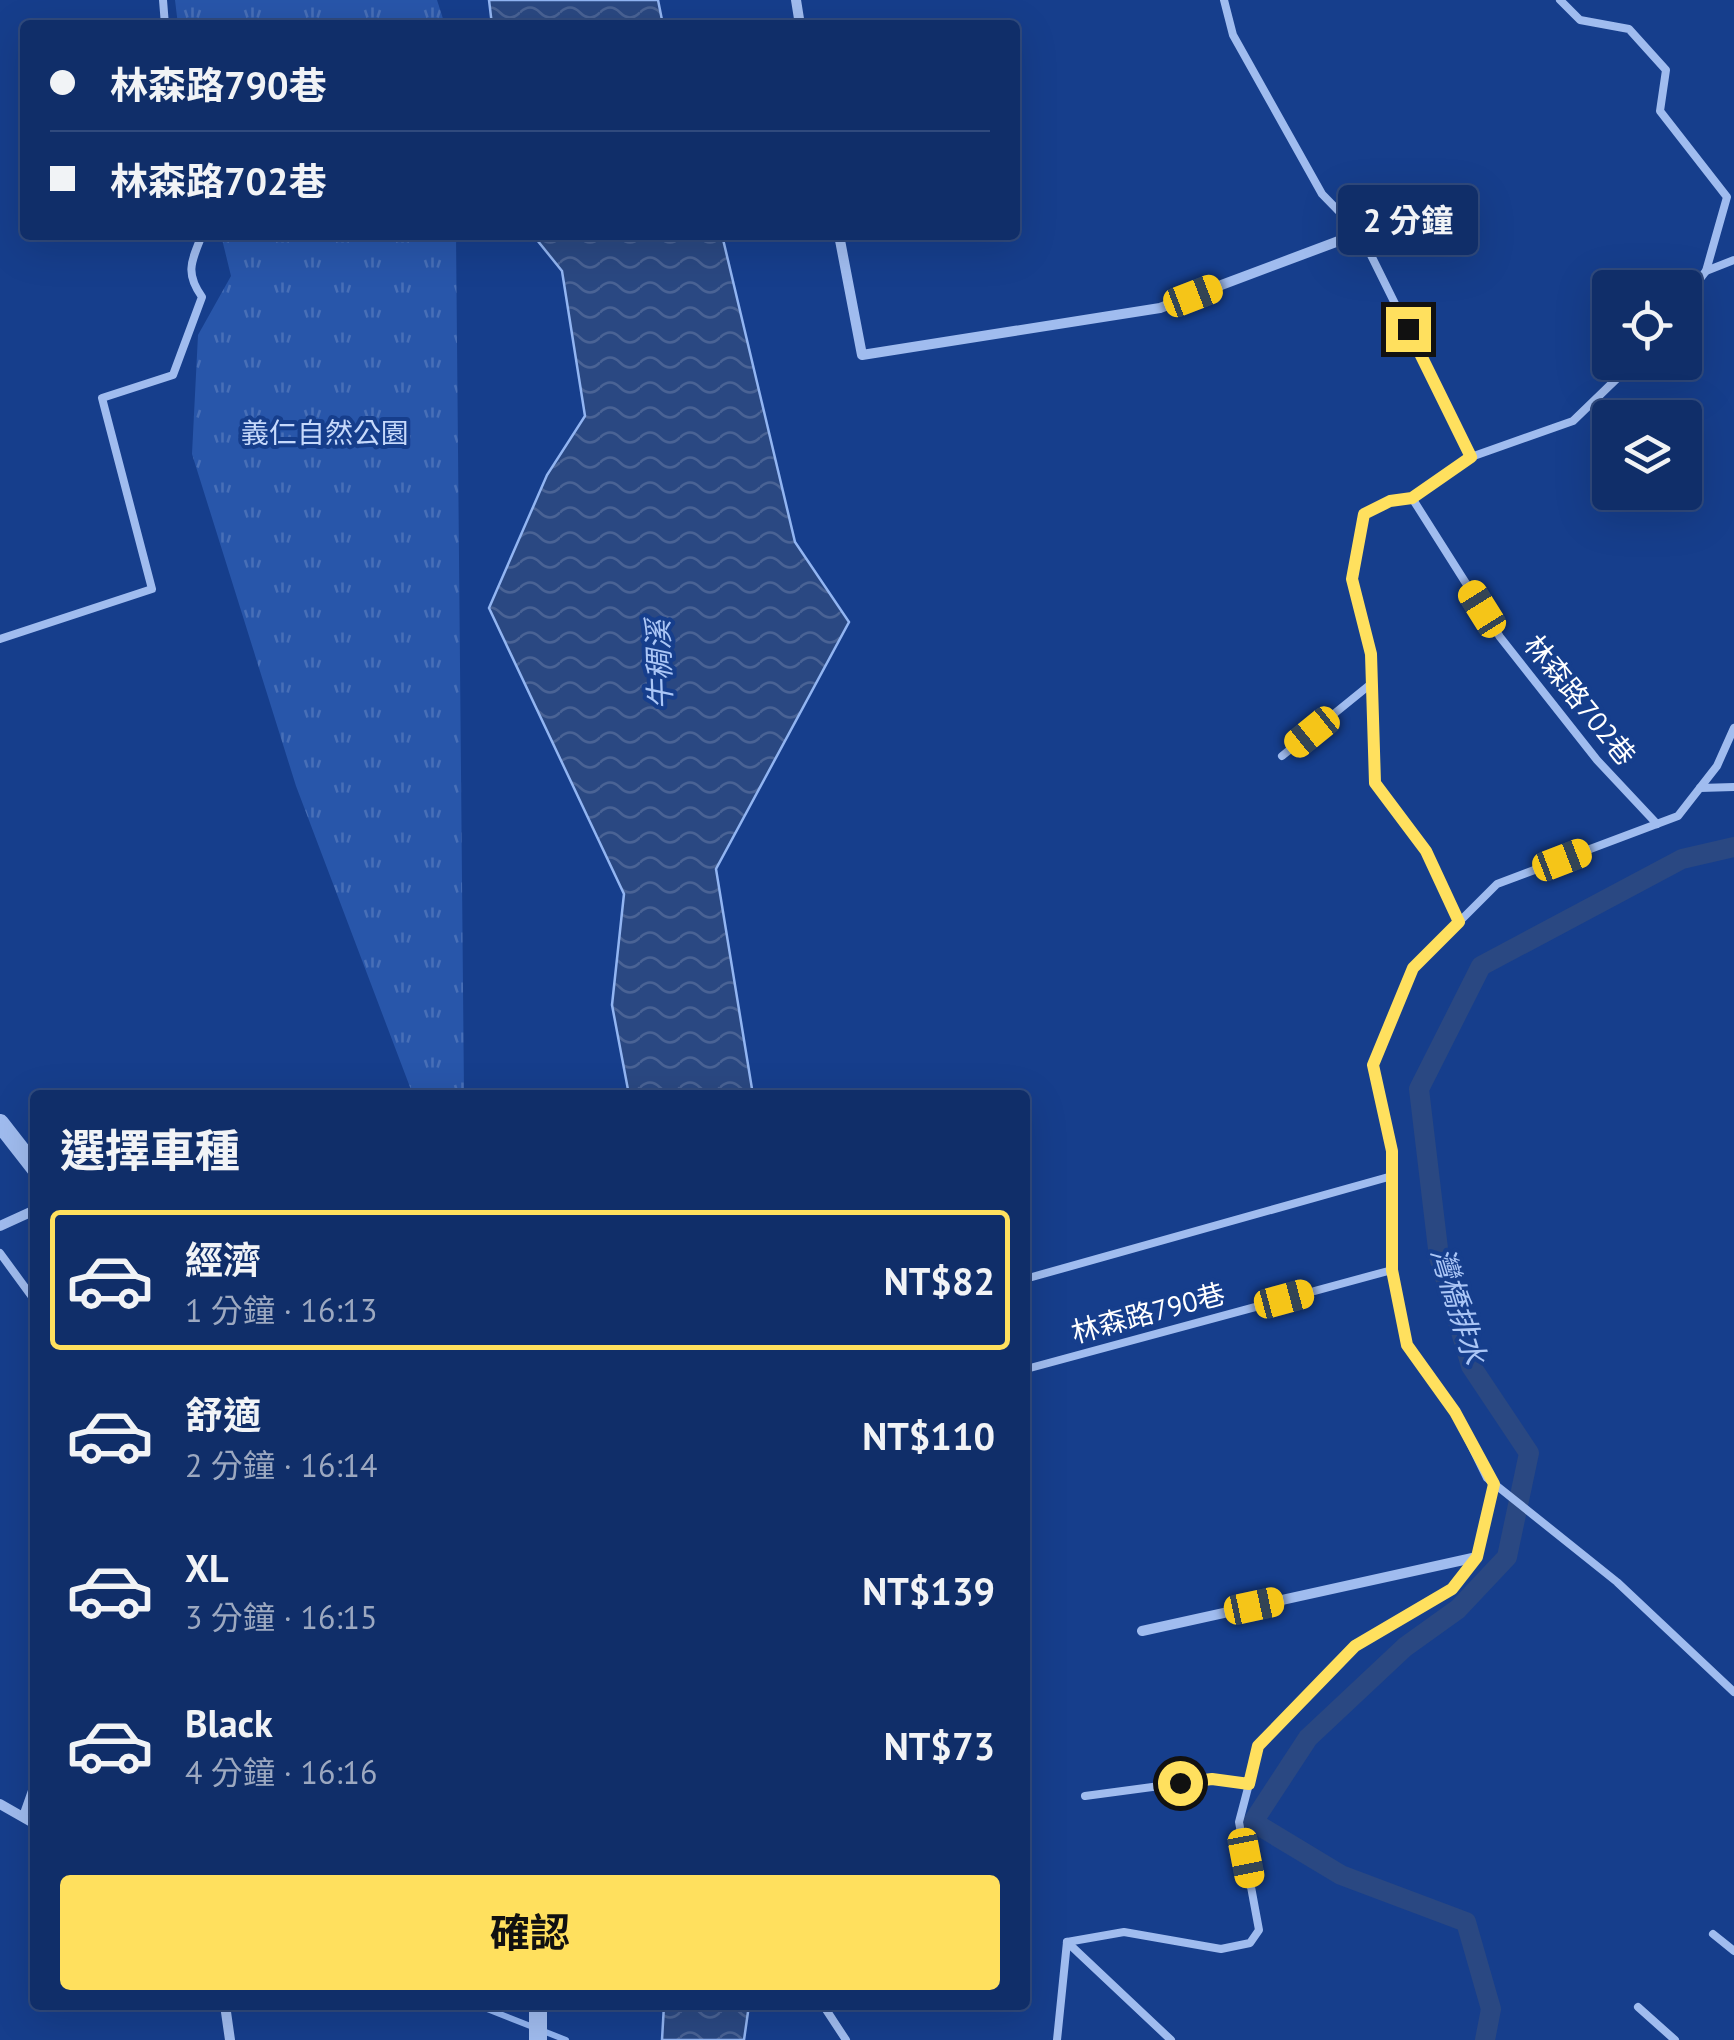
<!DOCTYPE html>
<html lang="zh-TW">
<head>
<meta charset="utf-8">
<style>
	body { margin:0; font-family:"PT Sans","Noto Sans TC",sans-serif; background:#1e3a71; color:#f1f3f6; height:100vh; display:flex; flex-direction:column; font-size:38px; white-space:nowrap }
	* { box-sizing:border-box; margin:0 }
	p { font-size:32px; color:#9ca8c0 }
	.icon { flex:none; width:55px; height:55px; fill:none; stroke:currentColor; stroke-width:2; stroke-linecap:round; stroke-linejoin:round }
	.map { position:relative; flex:1; overflow:hidden }
	.drawer { position:absolute; left:30px; top:1090px; width:1000px; height:920px; display:flex; flex-direction:column; background:#102e69; border-radius:10px; box-shadow:0 10px 40px #0002,0 0 0 2px #304a7d }
	.drawer>* { flex:none }
	.banner { position:absolute; left:20px; top:20px; width:1000px; height:220px; border-radius:10px; box-shadow:0 10px 40px #0002,0 0 0 2px #304a7d; display:grid; align-content:center; height:220px; padding:0 30px; background:#102e69 }
	.buttons { position:absolute; left:1592px; top:270px; display:grid; gap:20px }
	.buttons a { display:grid; place-items:center; width:110px; height:110px; border-radius:10px; background:#102e69; box-shadow:0 10px 40px #0002,0 0 0 2px #304a7d; font-size:50px }
	.end { position:absolute; width:45px; height:45px; margin:-22px; border:12px solid #ffe05e; background:#111; box-shadow:0 0 0 5px #111 }
	.from { border-radius:50% }
	.bubble { position:absolute; height:70px; border-radius:10px; background:#102e69; box-shadow:0 10px 40px #0002,0 0 0 2px #304a7d; font-size:32px; font-weight:700; line-height:70px; text-align:center }
	.car { position:absolute; width:30px; height:60px; margin:-30px -15px; border-radius:12px; box-shadow:0 0 8px 2px #0007; background:linear-gradient(#f5c518 24%,#345 0 40%,#f5c518 0 76%,#345 0 86%,#f5c518 0) }
	.banner b { display:flex; align-items:center; gap:35px; height:95px; font-size:38px }
	.banner b+b { border-top:2px solid #304a7d }
	.banner i { width:25px; height:25px; background:#f1f3f6 }
	ul { padding:0; list-style:none }
	li { display:flex; align-items:center; gap:30px; height:140px; margin:0 20px 15px; padding:0 10px; border:5px solid transparent; border-radius:10px }
	li div { flex:1 }
	li b { display:block; font-size:38px }
	li em { font-style:normal; font-weight:700 }
	li.active { border-color:#ffe05e }
	li>.icon { width:90px; height:90px; stroke-width:1.5 }
	h2 { padding:0 30px; font-size:45px; line-height:120px }
	.cta { display:flex; gap:20px; margin-top:auto; padding:20px 30px }
	.cta a { flex:1; height:115px; border-radius:10px; background:#ffe05e; color:#111; font-size:40px; font-weight:700; line-height:115px; text-align:center }
	.map>svg:first-child { display:block }
	.grass { fill:url(#grass-tufts) }
	.water { fill:url(#water-waves); stroke:#92b5f2; stroke-width:2.5 }
	.lines { fill:none; stroke-linecap:round; stroke-linejoin:round }
	.stream { stroke:#92b5f2; stroke-width:6 }
	.canal { stroke:#2a4882; stroke-width:20 }
	.service { stroke:#a0bcef; stroke-width:8 }
	.minor { stroke:#a0bcef; stroke-width:10 }
	.tertiary { stroke:#a0bcef; stroke-width:18 }
	.route { stroke:#ffe05e; stroke-width:12 }
	.labels { text-anchor:middle; stroke-width:8; stroke-linejoin:round; paint-order:stroke }
	.park-label { font-size:28px; fill:#c6d9fb; stroke:#163e8c }
	.street-label { font-size:28px; fill:#fff; stroke:#163e8c }
	.water-label { font-size:30px; font-style:italic; fill:#abc6f6; stroke:#163e8c }
</style>
</head>
<body>
<div class="map">
<svg width="1734" height="2040" viewBox="0 0 1734 2040">
	<defs>
		<pattern id="grass-tufts" width="24" height="20" patternUnits="userSpaceOnUse" patternTransform="scale(2.5)"><rect width="24" height="20" fill="#2856aa"/><path d="M3 7l-1-3M5 7V3M7 7l1-3M15 17l-1-3M17 17v-4M19 17l1-3" fill="none" stroke="#486fb7"/></pattern>
		<pattern id="water-waves" width="16" height="10" patternUnits="userSpaceOnUse" patternTransform="scale(2.5)"><rect width="16" height="10" fill="#2a4882"/><path d="M0 5q4-4 8 0t8 0" fill="none" stroke="#4a6395"/></pattern>
	</defs>
	<rect width="100%" height="100%" fill="#163e8c"/>
	<g class="grass">
		<path d="M175,0H437L445,25H178Z"/>
		<path d="M221,235H456L464,1095H413L296,786L192,454L198,335L231,276Z"/>
	</g>
	<g class="water">
		<path d="M489,0H658L663,25H492Z"/>
		<path d="M533,235H722L795,542L849,622L716,869L753,1095H629L612,1005L624,894L489,608L547,475L585,416L562,271Z"/>
		<path d="M664,2005H749L744,2040H662Z"/>
	</g>
	<g class="lines">
		<path class="stream" d="M477,2005L566,2040"/>
		<path class="canal" d="M1485,2040L1491,2009L1466,1922L1341,1875L1253,1822L1308,1738L1405,1647L1458,1609L1507,1557L1529,1453L1471,1366L1439,1257L1419,1089L1481,966L1682,859L1734,847"/>
		<g class="service">
			<path d="M163,0L165,25"/>
			<path d="M1224,0L1233,35L1322,194L1360,233L1471,457L1412,498"/>
			<path d="M1560,0L1580,20L1629,29L1666,70L1660,111L1727,197L1706,271"/>
			<path d="M1685,298L1706,271L1734,260"/>
			<path d="M1471,457L1573,421L1634,362"/>
			<path d="M0,639L152,589L102,398L173,375L202,297C185,273 191,262 202,235"/>
			<path d="M1282,756L1372,683"/>
			<path d="M1700,788L1734,787"/>
			<path d="M1459,922L1425,851L1375,783L1371,654L1352,579L1364,514L1390,501L1412,498L1500,637L1597,760L1657,824"/>
			<path d="M0,1253L35,1301"/>
			<path d="M1392,1270L1393,1151L1373,1065L1413,968L1497,884L1678,816L1717,766L1734,728"/>
			<path d="M1025,1279L1392,1176"/>
			<path d="M1030,1368L1392,1270L1407,1345L1455,1412L1487,1478L1617,1582L1734,1692"/>
			<path d="M1249,1784L1257,1747L1355,1646L1452,1589L1477,1557"/>
			<path d="M23,1816L35,1782"/>
			<path d="M1713,1934L1734,1951"/>
			<path d="M1067,1942L1124,1932L1221,1949L1250,1943L1259,1930L1239,1822L1249,1784L1212,1779L1085,1796"/>
			<path d="M1067,1942L1171,2040"/>
			<path d="M823,2005L846,2040"/>
			<path d="M1638,2007L1675,2040"/>
			<path d="M1057,2040L1067,1942"/>
		</g>
		<g class="minor">
			<path d="M796,0L800,25"/>
			<path d="M839,235L862,355L1160,308L1360,233"/>
			<path d="M0,1226L35,1210"/>
			<path d="M1142,1631L1477,1557L1494,1484"/>
			<path d="M0,1804L35,1824"/>
			<path d="M225,2005L230,2040"/>
		</g>
		<g class="tertiary">
			<path d="M0,1123L35,1168"/>
			<path d="M538,2040V2005"/>
		</g>
	</g>
	<g class="lines">
		<path class="route" d="M1180,1783L1212,1779L1249,1784L1258,1746L1355,1646L1452,1589L1477,1557L1494,1484L1455,1412L1407,1345L1392,1270V1151L1373,1065L1413,968L1459,922L1426,851L1375,783L1371,654L1352,579L1364,514L1390,501L1412,498L1471,457L1408,329"/>
	</g>
	<g class="labels">
		<g class="park-label">
			<text x="325" y="443">義仁自然公園</text>
		</g>
		<g class="street-label">
			<text transform="translate(1580 700) rotate(51)" y="10">林森路702巷</text>
			<text transform="translate(1148 1313) rotate(-15)" y="10">林森路790巷</text>
		</g>
		<g class="water-label">
			<text transform="translate(660 665) rotate(-92)" y="10">牛稠溪</text>
			<text transform="translate(1458 1306) rotate(73)" y="10">灣橋排水</text>
		</g>
	</g>
</svg>
<div class="buttons">
<a><svg class="icon" aria-label="locate" viewBox="0 0 24 24"><circle cx="12" cy="12" r="6"/><path d="M12 2v4M12 18v4M2 12h4M18 12h4"/></svg></a>
<a><svg class="icon" aria-label="layers" viewBox="0 0 24 24"><path d="M12 4l9 5-9 5-9-5zM3 14l9 5 9-5"/></svg></a>
</div>
<i class="end from" style="left:1180px;top:1783px"></i>
<i class="end" style="left:1408px;top:329px"></i>
<div class="bubble" style="left:1338px;top:185px;width:140px">2 分鐘</div>
<i class="car" style="left:1193px;top:296px;rotate:69deg"></i>
<i class="car" style="left:1482px;top:609px;rotate:328deg"></i>
<i class="car" style="left:1312px;top:732px;rotate:231deg"></i>
<i class="car" style="left:1562px;top:860px;rotate:69deg"></i>
<i class="car" style="left:1284px;top:1299px;rotate:75deg"></i>
<i class="car" style="left:1254px;top:1606px;rotate:78deg"></i>
<i class="car" style="left:1246px;top:1858px;rotate:169deg"></i>
<div class="banner">
<b><i class="from"></i>林森路790巷</b>
<b><i></i>林森路702巷</b>
</div>
<section class="drawer">
<h2>選擇車種</h2>
<ul>
<li class="active"><svg class="icon" aria-label="car" viewBox="0 0 24 24"><path d="M5 17H2v-5l4-1 3-4h7l3 4 3 1v5h-3M9 17h6M6 11h13"/><circle cx="7" cy="17" r="2"/><circle cx="17" cy="17" r="2"/></svg><div><b>經濟</b><p>1 分鐘 · 16:13</p></div><em>NT$82</em></li>
<li><svg class="icon" aria-label="car" viewBox="0 0 24 24"><path d="M5 17H2v-5l4-1 3-4h7l3 4 3 1v5h-3M9 17h6M6 11h13"/><circle cx="7" cy="17" r="2"/><circle cx="17" cy="17" r="2"/></svg><div><b>舒適</b><p>2 分鐘 · 16:14</p></div><em>NT$110</em></li>
<li><svg class="icon" aria-label="car" viewBox="0 0 24 24"><path d="M5 17H2v-5l4-1 3-4h7l3 4 3 1v5h-3M9 17h6M6 11h13"/><circle cx="7" cy="17" r="2"/><circle cx="17" cy="17" r="2"/></svg><div><b>XL</b><p>3 分鐘 · 16:15</p></div><em>NT$139</em></li>
<li><svg class="icon" aria-label="car" viewBox="0 0 24 24"><path d="M5 17H2v-5l4-1 3-4h7l3 4 3 1v5h-3M9 17h6M6 11h13"/><circle cx="7" cy="17" r="2"/><circle cx="17" cy="17" r="2"/></svg><div><b>Black</b><p>4 分鐘 · 16:16</p></div><em>NT$73</em></li>
</ul>
<div class="cta"><a>確認</a></div>
</section>
</div>
</body>
</html>
